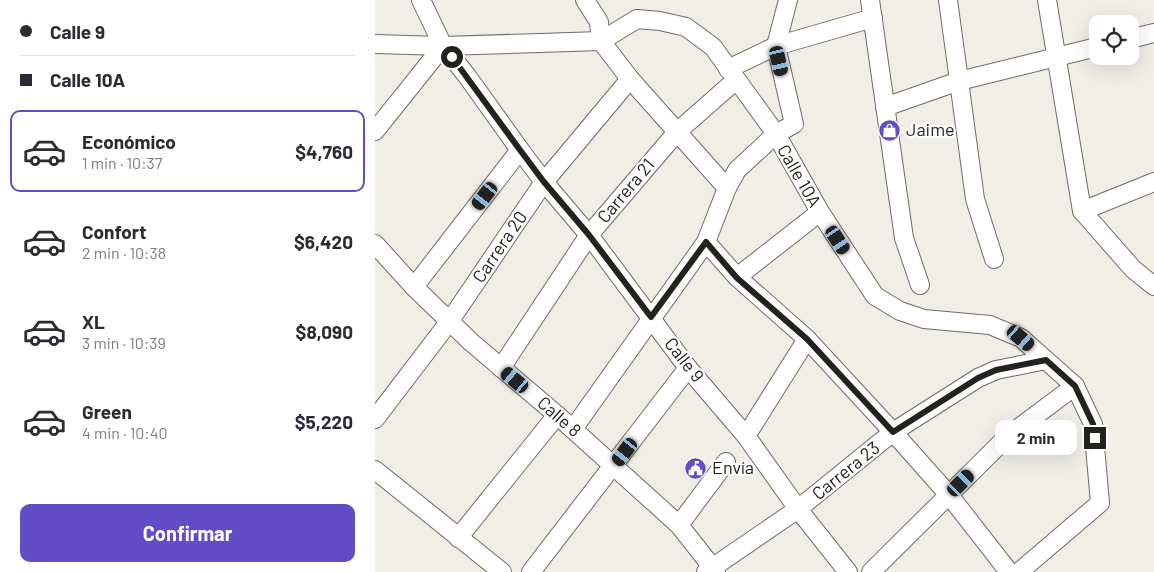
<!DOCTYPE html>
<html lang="es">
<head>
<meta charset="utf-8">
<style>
	body { margin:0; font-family:Barlow,sans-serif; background:#f2f2f3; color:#2b2b33; height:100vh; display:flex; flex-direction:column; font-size:19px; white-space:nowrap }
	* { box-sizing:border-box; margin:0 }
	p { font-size:16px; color:#7c7c81 }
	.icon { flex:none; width:28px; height:28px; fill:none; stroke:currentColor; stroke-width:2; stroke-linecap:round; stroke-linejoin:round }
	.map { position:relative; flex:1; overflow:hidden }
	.panel { display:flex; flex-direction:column; background:#fff; width:375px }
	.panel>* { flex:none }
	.top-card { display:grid; align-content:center; height:110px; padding:0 20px; background:#fff }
	.tools { position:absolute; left:714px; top:15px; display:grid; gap:10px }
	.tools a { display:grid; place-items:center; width:50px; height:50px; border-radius:10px; background:#fff; box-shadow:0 5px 20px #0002; font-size:25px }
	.end { position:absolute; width:22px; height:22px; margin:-11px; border:6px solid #22221e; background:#fff; box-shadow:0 0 0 2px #fff }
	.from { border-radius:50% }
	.bubble { position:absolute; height:35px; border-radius:10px; background:#fff; box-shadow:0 5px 20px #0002; font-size:16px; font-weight:700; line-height:35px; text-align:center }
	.car { position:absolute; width:15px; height:30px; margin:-15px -8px; border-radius:6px; box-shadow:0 0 4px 1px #0007; background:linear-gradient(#222 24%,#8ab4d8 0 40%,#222 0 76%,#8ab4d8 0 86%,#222 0) }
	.top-card b { display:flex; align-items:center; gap:18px; height:48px; font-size:19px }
	.top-card b+b { border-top:1px solid #e1e1e2 }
	.top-card i { width:12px; height:12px; background:#2b2b33 }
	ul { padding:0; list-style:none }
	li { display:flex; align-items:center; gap:15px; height:82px; margin:0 10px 8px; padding:0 10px; border:2px solid transparent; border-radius:10px }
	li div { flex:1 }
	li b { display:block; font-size:19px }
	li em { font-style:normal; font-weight:700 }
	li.selected { border-color:#634dc6 }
	li>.icon { width:45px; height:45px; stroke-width:1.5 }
	.action { display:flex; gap:10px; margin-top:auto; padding:10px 20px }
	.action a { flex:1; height:58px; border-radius:10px; background:#634dc6; color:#fff; font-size:20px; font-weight:700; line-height:58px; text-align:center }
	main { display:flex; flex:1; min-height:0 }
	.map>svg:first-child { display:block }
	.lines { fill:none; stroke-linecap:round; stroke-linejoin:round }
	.minor-casing { stroke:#6e6c64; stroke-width:20 }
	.minor { stroke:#fff; stroke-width:18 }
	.route { stroke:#22221e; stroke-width:6 }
	.labels { text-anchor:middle; stroke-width:4.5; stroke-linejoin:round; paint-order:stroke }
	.poi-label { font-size:18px; fill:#22221e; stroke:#fff; text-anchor:start }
	.street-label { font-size:18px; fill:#22221e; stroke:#fff }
</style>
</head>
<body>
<main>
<section class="panel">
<div class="top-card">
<b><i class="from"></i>Calle 9</b>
<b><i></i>Calle 10A</b>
</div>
<ul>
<li class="selected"><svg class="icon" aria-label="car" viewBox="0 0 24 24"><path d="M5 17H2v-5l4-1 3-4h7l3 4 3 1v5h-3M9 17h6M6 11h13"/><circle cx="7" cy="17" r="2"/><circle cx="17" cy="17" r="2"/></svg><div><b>Económico</b><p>1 min · 10:37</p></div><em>$4,760</em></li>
<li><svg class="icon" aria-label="car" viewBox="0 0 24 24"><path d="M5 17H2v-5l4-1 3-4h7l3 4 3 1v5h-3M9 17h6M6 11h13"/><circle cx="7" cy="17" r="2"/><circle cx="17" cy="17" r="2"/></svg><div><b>Confort</b><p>2 min · 10:38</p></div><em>$6,420</em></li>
<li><svg class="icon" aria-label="car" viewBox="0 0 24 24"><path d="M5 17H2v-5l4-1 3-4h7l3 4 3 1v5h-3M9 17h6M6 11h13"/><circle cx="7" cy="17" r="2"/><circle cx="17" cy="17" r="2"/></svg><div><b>XL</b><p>3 min · 10:39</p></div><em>$8,090</em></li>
<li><svg class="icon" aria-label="car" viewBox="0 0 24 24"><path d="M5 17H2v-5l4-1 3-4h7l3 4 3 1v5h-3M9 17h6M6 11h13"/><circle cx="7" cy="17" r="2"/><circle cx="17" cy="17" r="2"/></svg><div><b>Green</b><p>4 min · 10:40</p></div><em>$5,220</em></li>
</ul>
<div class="action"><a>Confirmar</a></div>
</section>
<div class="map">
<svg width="779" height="572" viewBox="0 0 779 572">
	<rect width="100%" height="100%" fill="#f0eee5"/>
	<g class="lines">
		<defs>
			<g id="minor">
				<path d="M46,0L68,46L92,76L145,150L169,182L214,235L313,368L371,436L423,509L473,572"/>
				<path d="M210,0L224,22L226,41L255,79L352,188"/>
				<path d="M495,0L529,238L545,285"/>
				<path d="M573,0L600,199L619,259"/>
				<path d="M672,0L707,211L758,269L779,286"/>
				<path d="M755,39L779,33"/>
				<path d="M0,44L68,46L226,41L262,19L285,21L311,27L338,47L401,134L445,212L500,296L525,311L549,319L615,325L646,338L700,386L718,424L725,503L644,572"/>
				<path d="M353,69L401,46L498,18"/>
				<path d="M510,107L584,81L722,47"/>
				<path d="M0,131L68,46"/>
				<path d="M707,211L779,182"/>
				<path d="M331,242L362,277L432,339L518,432L574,495L634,572"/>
				<path d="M0,244L39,287L96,342L182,415L304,525L341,572"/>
				<path d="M362,277L445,212"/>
				<path d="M39,287L145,150"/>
				<path d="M126,368L214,235L302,132L361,80"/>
				<path d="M0,419L74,322L169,182L255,79"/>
				<path d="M198,429L331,242L352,188L362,170L401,134L419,124L401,46L413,0"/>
				<path d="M371,436L432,339"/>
				<path d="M0,470L127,572"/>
				<path d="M304,525L351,462"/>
				<path d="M83,538L182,415"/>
				<path d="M156,572L313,368"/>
				<path d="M331,572L423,509L518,432L603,378L621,370L671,360"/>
				<path d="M496,572L633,436L700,386"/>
			</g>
		</defs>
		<use href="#minor" class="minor-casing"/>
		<use href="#minor" class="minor"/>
	</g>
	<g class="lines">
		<path class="route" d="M77,57L145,150L169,182L214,235L276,317L331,242L362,278L432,339L518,432L603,378L621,370L671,360L700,386L718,424L720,438"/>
	</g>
	<defs>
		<symbol id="shop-disc" viewBox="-11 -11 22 22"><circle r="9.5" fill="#634dc6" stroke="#fff"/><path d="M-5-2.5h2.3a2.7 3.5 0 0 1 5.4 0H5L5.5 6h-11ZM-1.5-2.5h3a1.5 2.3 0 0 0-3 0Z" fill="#fff"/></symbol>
		<symbol id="civic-disc" viewBox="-11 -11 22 22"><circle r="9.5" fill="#634dc6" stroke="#fff"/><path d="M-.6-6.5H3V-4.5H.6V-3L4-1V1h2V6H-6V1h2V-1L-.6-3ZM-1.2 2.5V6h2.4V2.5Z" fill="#fff"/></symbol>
	</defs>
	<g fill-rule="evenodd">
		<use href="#shop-disc" x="502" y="118" width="25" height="25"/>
		<use href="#civic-disc" x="308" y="456" width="25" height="25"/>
	</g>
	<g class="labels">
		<g class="poi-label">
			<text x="531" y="136">Jaime</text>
			<text x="337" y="474">Envía</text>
		</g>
		<g class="street-label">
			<text transform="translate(424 176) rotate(60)" y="6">Calle 10A</text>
			<text transform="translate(251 191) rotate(-50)" y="6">Carrera 21</text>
			<text transform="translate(125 247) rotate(-56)" y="6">Carrera 20</text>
			<text transform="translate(309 360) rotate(52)" y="6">Calle 9</text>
			<text transform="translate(184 417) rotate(41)" y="6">Calle 8</text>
			<text transform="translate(471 471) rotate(-39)" y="6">Carrera 23</text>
		</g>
	</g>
</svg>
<div class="tools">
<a><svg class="icon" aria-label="locate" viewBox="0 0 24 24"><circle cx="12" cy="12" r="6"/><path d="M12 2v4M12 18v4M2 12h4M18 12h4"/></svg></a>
</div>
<i class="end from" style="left:77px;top:57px"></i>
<i class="end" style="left:720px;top:438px"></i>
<div class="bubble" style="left:620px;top:420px;width:82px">2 min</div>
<i class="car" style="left:404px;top:61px;rotate:167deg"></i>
<i class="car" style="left:110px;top:196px;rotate:218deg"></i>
<i class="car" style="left:463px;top:240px;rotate:147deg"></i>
<i class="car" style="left:646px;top:338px;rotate:131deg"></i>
<i class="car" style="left:140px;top:380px;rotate:310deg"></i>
<i class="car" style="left:250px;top:452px;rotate:217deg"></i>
<i class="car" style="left:586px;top:483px;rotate:45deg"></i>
</div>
</main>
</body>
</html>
